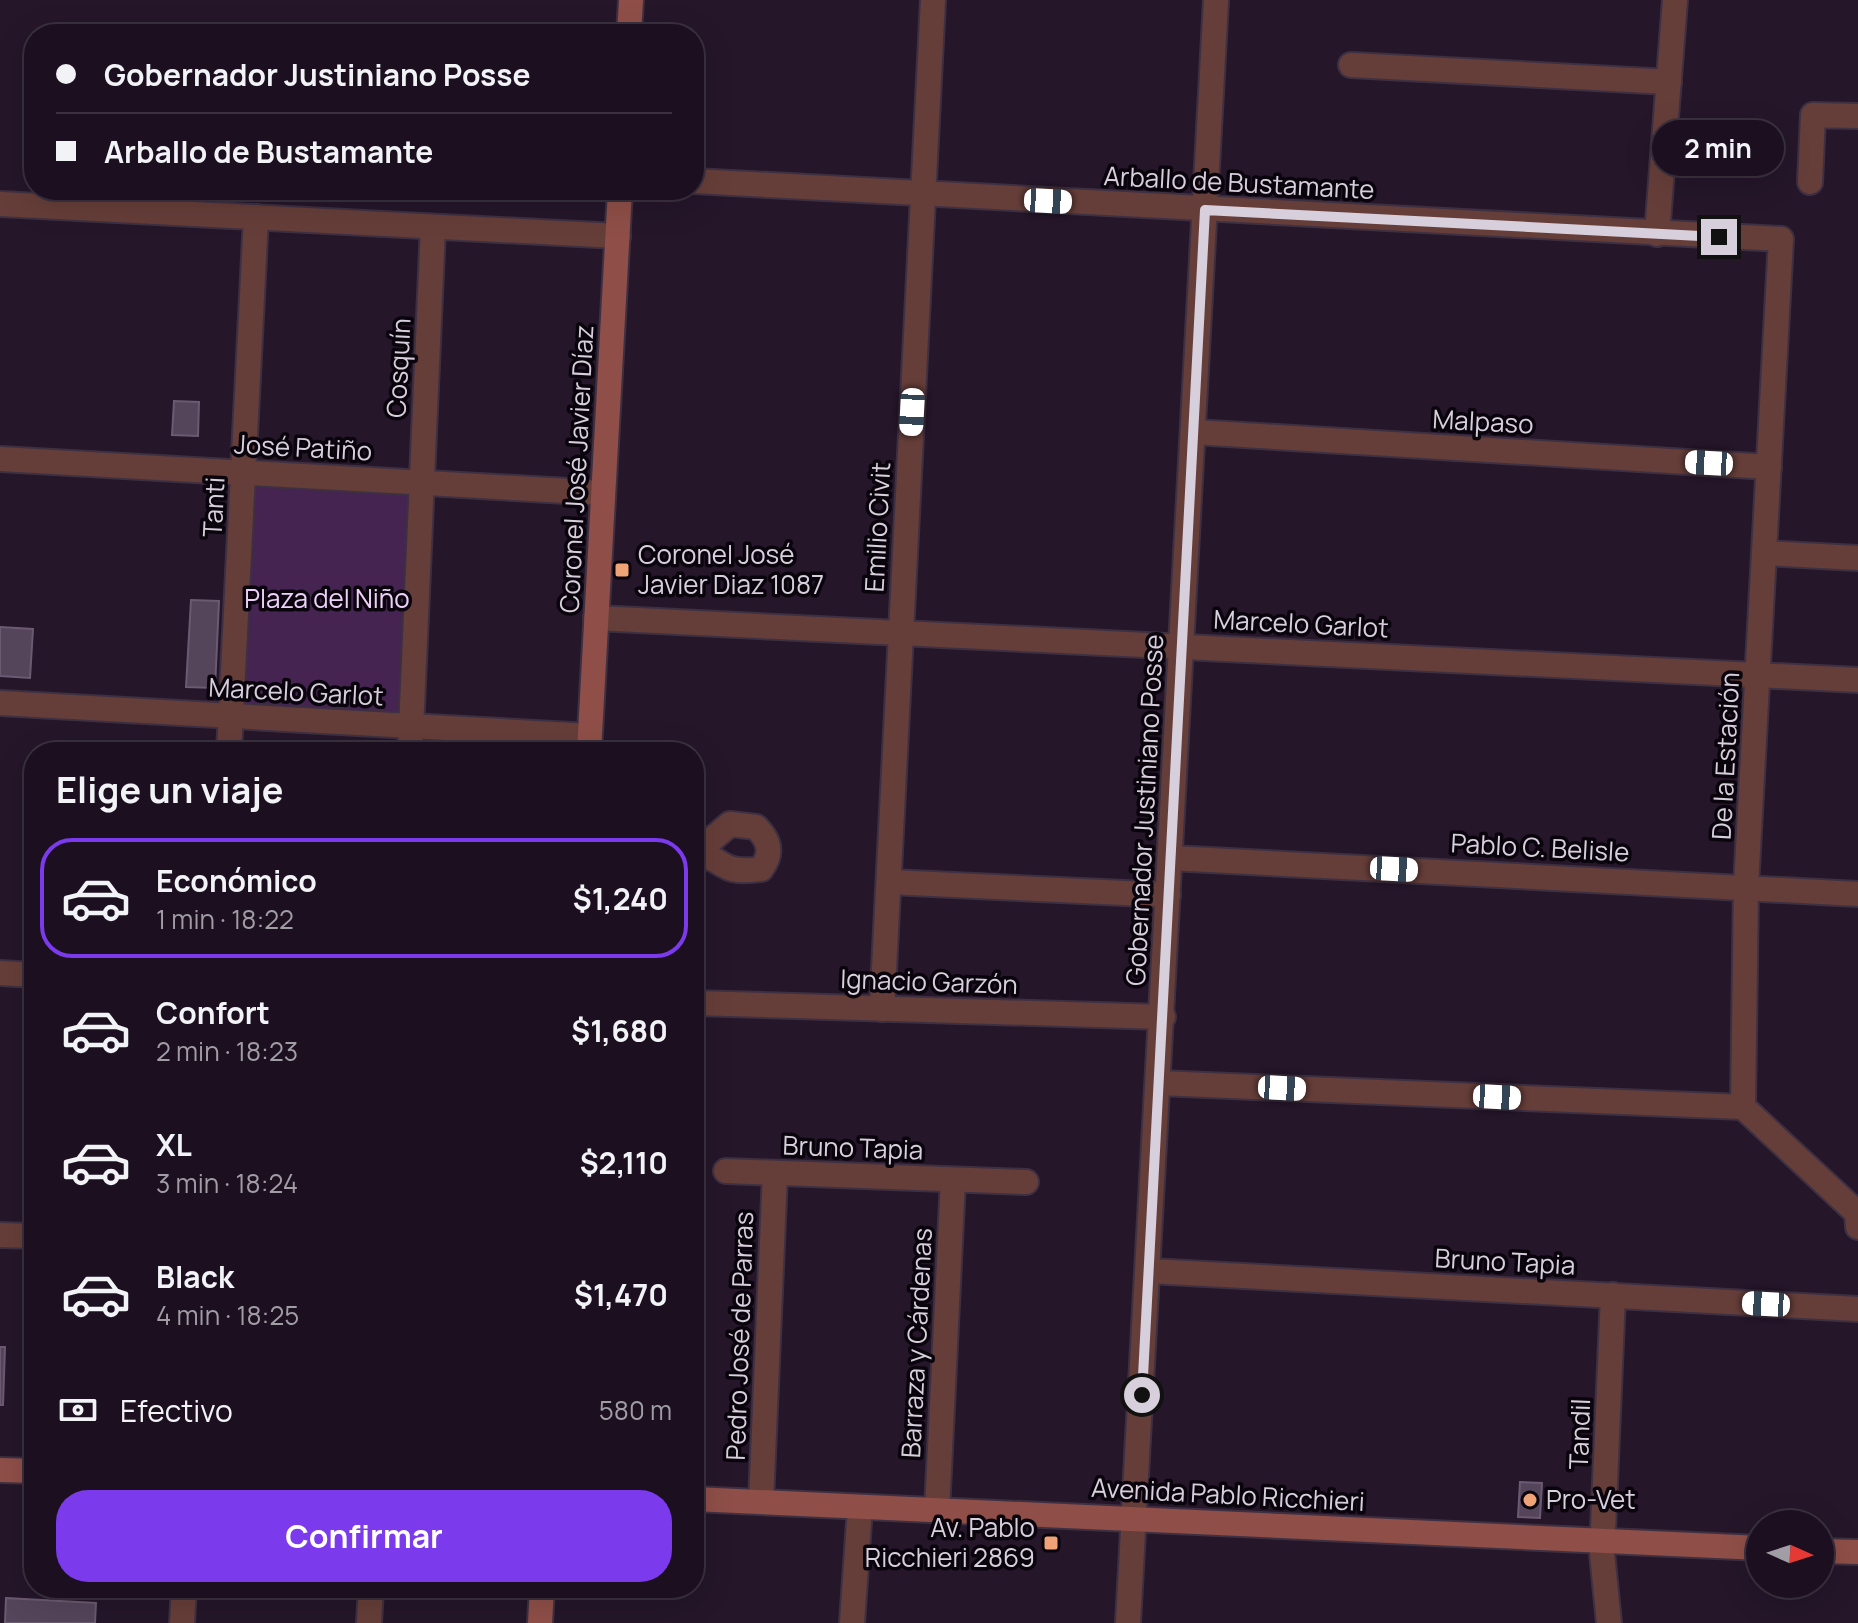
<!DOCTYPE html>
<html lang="es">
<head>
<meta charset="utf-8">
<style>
	body { margin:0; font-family:Manrope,sans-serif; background:#291e2d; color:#f1f3f6; height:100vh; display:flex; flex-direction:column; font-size:30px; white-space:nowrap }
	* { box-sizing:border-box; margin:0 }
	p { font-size:26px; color:#a09da5 }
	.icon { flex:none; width:44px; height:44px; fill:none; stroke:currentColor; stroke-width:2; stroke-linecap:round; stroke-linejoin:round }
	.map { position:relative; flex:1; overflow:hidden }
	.panel { position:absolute; left:24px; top:742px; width:680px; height:856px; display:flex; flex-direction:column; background:#1c1020; border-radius:32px; box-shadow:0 8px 32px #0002,0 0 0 2px #3a303e }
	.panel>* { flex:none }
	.banner { position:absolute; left:24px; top:24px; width:680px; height:176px; border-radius:32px; box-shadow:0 8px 32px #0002,0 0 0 2px #3a303e; display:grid; align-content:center; height:176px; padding:0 32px; background:#1c1020 }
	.needle { width:52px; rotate:93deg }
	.tools { position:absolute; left:1746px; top:1510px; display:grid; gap:16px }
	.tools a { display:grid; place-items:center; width:88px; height:88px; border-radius:50%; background:#1c1020; box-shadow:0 8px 32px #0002,0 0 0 2px #3a303e; font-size:40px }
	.end { position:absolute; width:36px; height:36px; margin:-18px; border:10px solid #d8cfdc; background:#111; box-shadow:0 0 0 4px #111 }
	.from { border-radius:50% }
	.bubble { position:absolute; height:56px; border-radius:28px; background:#1c1020; box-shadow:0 8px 32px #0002,0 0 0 2px #3a303e; font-size:26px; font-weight:700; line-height:56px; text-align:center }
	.car { position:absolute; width:24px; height:48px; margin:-24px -12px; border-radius:10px; box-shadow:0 0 6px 2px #0007; background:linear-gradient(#fff 24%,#345 0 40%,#fff 0 76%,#345 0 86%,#fff 0) }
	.banner b { display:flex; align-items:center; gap:28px; height:76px; font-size:30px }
	.banner b+b { border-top:2px solid #3a303e }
	.banner i { width:20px; height:20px; background:#f1f3f6 }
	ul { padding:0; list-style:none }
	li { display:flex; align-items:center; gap:24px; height:120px; margin:0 16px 12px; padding:0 16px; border:4px solid transparent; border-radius:32px }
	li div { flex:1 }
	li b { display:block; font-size:30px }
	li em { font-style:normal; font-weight:700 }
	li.selected { border-color:#7c3aed }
	li>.icon { width:72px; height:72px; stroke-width:1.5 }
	h2 { padding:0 32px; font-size:36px; line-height:96px }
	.pay { display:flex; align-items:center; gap:20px; height:88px; padding:0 32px; font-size:30px }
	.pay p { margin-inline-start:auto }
	.cta { display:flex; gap:16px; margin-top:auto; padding:16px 32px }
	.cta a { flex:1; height:92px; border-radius:32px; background:#7c3aed; color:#fff; font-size:32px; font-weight:700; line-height:92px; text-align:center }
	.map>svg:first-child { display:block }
	.green { fill:#462451 }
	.building { fill:#55455b; stroke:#6b5a71; stroke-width:2 }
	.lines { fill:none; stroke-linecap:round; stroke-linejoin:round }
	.street-casing { stroke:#3e3043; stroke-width:28 }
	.secondary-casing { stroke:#3e3043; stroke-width:28 }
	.street { stroke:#663e39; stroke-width:24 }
	.secondary { stroke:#8f4f48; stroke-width:24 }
	.route { stroke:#d8cfdc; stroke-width:10 }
	.poi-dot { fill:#efa376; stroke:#0a050d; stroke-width:3 }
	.labels { text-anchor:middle; stroke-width:7; stroke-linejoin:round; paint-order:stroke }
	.street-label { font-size:26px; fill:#d8cfdc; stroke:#0a050d }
	.poi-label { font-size:26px; fill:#d8cfdc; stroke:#0a050d; text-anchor:start }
	.park-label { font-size:26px; fill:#edd0f9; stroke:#0a050d }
</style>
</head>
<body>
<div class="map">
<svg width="1858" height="1623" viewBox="0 0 1858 1623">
	<rect width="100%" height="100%" fill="#25162a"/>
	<path class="green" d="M244,473L422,483L411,726L231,716Z"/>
	<g class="building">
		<path d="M174,401L199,402L198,436L172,435Z"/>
		<path d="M191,600L219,601L215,688L186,687Z"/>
		<path d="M0,627L33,629L30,678L0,676Z"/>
		<path d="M0,1347H5L3,1405H0Z"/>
		<path d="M1520,1482L1542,1483L1540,1518L1518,1517Z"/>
		<path d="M6,1598L96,1603L95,1623H5Z"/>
	</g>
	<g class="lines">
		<defs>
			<g id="street">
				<path d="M1351,65L1669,82"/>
				<path d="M694,181L1781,239L1746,886L1743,1107L1857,1213L1858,1227"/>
				<path d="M1810,182L1813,115L1858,116"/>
				<path d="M0,204L618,236"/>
				<path d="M1657,234L1675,0"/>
				<path d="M1194,432L1769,467"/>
				<path d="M0,459L603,493"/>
				<path d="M1765,553L1858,558"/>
				<path d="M596,618L1858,680"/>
				<path d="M0,703L589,736"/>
				<path d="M229,752L256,217"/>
				<path d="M410,752L433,227"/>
				<path d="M694,851C726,860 720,875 761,869C773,853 770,841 756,827L730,824L698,851"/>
				<path d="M1171,858L1858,894"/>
				<path d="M890,882L1168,895"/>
				<path d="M0,973L34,975"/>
				<path d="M694,1003L1163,1017"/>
				<path d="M882,1009L933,0"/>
				<path d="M1159,1083L1743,1107"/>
				<path d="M726,1171L1026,1182"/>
				<path d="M0,1235L34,1236"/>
				<path d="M1149,1271L1858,1309"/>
				<path d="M761,1502L775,1173"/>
				<path d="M937,1510L953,1180"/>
				<path d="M182,1623L184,1588"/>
				<path d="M369,1623L371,1588"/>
				<path d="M852,1623L859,1522"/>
				<path d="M1128,1623L1216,0"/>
				<path d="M1609,1623L1602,1553L1613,1295"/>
			</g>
			<g id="secondary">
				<path d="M629,34L631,0"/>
				<path d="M589,752L620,190"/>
				<path d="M0,1470L34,1471"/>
				<path d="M694,1499L1760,1548"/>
				<path d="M1820,1551L1858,1552"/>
				<path d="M540,1623L542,1588"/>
			</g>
		</defs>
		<use href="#street" class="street-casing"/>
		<use href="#secondary" class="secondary-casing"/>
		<use href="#street" class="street"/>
		<use href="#secondary" class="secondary"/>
	</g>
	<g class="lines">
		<path class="route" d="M1142,1395L1205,210L1719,237"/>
	</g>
	<g class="poi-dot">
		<rect x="614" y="562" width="16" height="16" rx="4"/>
		<circle cx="1530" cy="1500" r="8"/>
		<rect x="1043" y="1535" width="16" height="16" rx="4"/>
	</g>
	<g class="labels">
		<g class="street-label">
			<text transform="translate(1239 183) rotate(3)" y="9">Arballo de Bustamante</text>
			<text transform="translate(399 368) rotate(-87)" y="9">Cosquín</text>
			<text transform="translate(1483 422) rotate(3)" y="9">Malpaso</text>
			<text transform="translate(303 448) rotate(3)" y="9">José Patiño</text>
			<text transform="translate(577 469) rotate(-87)" y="9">Coronel José Javier Díaz</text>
			<text transform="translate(214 507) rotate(-87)" y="9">Tanti</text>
			<text transform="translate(878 527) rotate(-87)" y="9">Emilio Civit</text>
			<text transform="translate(1301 624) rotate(3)" y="9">Marcelo Garlot</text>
			<text transform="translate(296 692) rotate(3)" y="9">Marcelo Garlot</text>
			<text transform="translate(1726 756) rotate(-87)" y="9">De la Estación</text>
			<text transform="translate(1145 810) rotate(-87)" y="9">Gobernador Justiniano Posse</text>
			<text transform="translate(1540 848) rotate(3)" y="9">Pablo C. Belisle</text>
			<text transform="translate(929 982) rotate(2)" y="9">Ignacio Garzón</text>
			<text transform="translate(853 1148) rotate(2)" y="9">Bruno Tapia</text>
			<text transform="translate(1505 1262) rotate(3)" y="9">Bruno Tapia</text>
			<text transform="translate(740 1336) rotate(-88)" y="9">Pedro José de Parras</text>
			<text transform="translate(917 1343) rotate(-87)" y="9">Barraza y Cárdenas</text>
			<text transform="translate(1580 1434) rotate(-88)" y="9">Tandil</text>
			<text transform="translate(1228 1495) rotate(3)" y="9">Avenida Pablo Ricchieri</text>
		</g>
		<g class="poi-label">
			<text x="638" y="564">Coronel José<tspan x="638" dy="30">Javier Diaz 1087</tspan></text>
			<text x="1546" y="1509">Pro-Vet</text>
			<text x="1035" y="1537" text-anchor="end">Av. Pablo<tspan x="1035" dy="30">Ricchieri 2869</tspan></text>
		</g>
		<g class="park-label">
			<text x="327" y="608">Plaza del Niño</text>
		</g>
	</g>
</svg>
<div class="tools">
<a><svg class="needle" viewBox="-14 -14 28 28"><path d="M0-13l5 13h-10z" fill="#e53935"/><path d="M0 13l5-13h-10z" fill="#a09da5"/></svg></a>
</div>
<i class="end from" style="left:1142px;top:1395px"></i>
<i class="end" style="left:1719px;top:237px"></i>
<div class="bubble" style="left:1652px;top:120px;width:132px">2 min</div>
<i class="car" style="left:1048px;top:201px;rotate:93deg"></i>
<i class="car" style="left:912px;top:412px;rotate:183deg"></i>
<i class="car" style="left:1709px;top:463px;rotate:273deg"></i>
<i class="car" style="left:1394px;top:869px;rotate:93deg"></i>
<i class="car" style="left:1282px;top:1088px;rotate:93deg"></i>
<i class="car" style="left:1497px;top:1097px;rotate:93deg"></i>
<i class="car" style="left:1766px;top:1304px;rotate:273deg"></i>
<div class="banner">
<b><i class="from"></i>Gobernador Justiniano Posse</b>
<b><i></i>Arballo de Bustamante</b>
</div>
<section class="panel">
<h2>Elige un viaje</h2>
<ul>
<li class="selected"><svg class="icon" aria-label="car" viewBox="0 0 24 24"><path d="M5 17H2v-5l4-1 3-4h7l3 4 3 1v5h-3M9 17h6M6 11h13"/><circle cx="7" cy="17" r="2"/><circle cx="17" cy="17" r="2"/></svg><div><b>Económico</b><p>1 min · 18:22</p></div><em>$1,240</em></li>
<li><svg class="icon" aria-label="car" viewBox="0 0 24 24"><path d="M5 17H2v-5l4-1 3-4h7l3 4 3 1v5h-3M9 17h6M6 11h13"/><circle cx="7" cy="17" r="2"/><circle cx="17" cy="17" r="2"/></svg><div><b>Confort</b><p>2 min · 18:23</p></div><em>$1,680</em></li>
<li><svg class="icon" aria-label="car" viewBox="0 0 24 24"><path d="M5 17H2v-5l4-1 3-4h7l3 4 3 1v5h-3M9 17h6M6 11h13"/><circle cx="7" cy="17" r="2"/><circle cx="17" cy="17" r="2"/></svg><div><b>XL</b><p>3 min · 18:24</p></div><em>$2,110</em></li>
<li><svg class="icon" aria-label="car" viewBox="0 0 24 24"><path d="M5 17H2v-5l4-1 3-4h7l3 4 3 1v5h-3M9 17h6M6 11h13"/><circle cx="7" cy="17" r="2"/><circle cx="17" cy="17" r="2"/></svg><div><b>Black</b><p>4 min · 18:25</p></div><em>$1,470</em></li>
</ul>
<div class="pay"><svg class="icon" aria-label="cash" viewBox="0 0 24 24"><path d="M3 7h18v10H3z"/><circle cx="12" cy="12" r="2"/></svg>Efectivo<p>580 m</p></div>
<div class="cta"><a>Confirmar</a></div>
</section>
</div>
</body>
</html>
